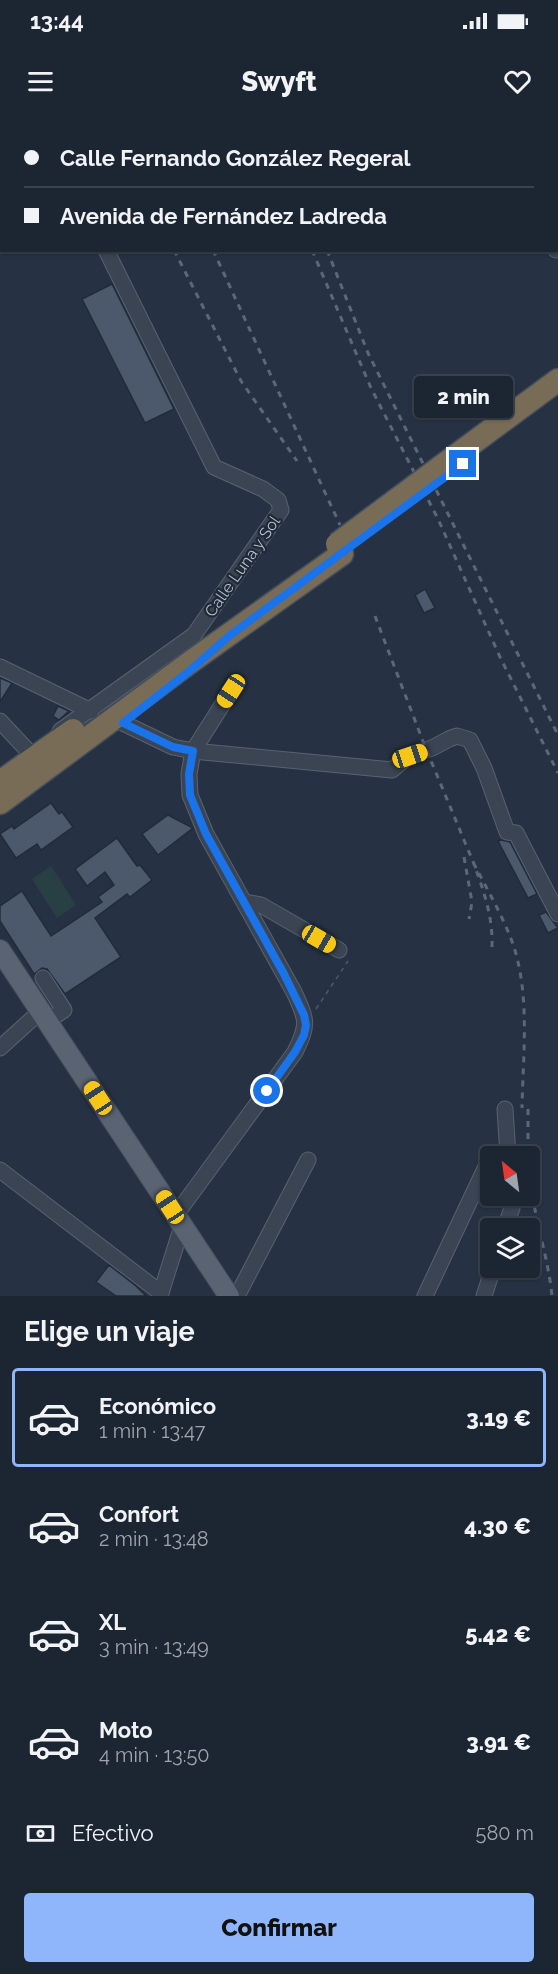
<!DOCTYPE html>
<html lang="es">
<head>
<meta charset="utf-8">
<style>
	body { margin:0; font-family:Raleway,sans-serif; background:#252e3a; color:#f1f3f6; height:100vh; display:flex; flex-direction:column; font-size:22px; white-space:nowrap }
	* { box-sizing:border-box; margin:0 }
	p { font-size:20px; color:#a0a5ac }
	.icon { flex:none; width:33px; height:33px; fill:none; stroke:currentColor; stroke-width:2; stroke-linecap:round; stroke-linejoin:round }
	.map { position:relative; height:1176px; overflow:hidden }
	.side { display:flex; flex-direction:column; background:#1c2632; flex:1 }
	.side>* { flex:none }
	.top-card { position:absolute; left:0px; top:0px; width:558px; height:132px; box-shadow:0 2px 4px #0004,0 0 0 2px #3a434d; display:grid; align-content:center; height:132px; padding:0 24px; background:#1c2632 }
	.needle { width:39px; rotate:331deg }
	.tools { position:absolute; left:480px; top:1026px; display:grid; gap:12px }
	.tools a { display:grid; place-items:center; width:60px; height:60px; border-radius:6px; background:#1c2632; box-shadow:0 2px 4px #0004,0 0 0 2px #3a434d; font-size:30px }
	.end { position:absolute; width:27px; height:27px; margin:-14px; border:8px solid #1a73e8; background:#fff; box-shadow:0 0 0 3px #fff }
	.from { border-radius:50% }
	.bubble { position:absolute; height:42px; border-radius:6px; background:#1c2632; box-shadow:0 2px 4px #0004,0 0 0 2px #3a434d; font-size:20px; font-weight:800; line-height:42px; text-align:center }
	.car { position:absolute; width:18px; height:36px; margin:-18px -9px; border-radius:8px; box-shadow:0 0 4px 2px #0007; background:linear-gradient(#f5c518 24%,#345 0 40%,#f5c518 0 76%,#345 0 86%,#f5c518 0) }
	.top-card b { display:flex; align-items:center; gap:21px; height:57px; font-size:22px }
	.top-card b+b { border-top:2px solid #3a434d }
	.top-card i { width:15px; height:15px; background:#f1f3f6 }
	ul { padding:0; list-style:none }
	li { display:flex; align-items:center; gap:18px; height:99px; margin:0 12px 9px; padding:0 12px; border:3px solid transparent; border-radius:6px }
	li div { flex:1 }
	li b { display:block; font-size:22px }
	li em { font-style:normal; font-weight:800 }
	li.selected { border-color:#8fb6fa }
	li>.icon { width:54px; height:54px; stroke-width:1.5 }
	h2 { padding:0 24px; font-size:27px; line-height:72px }
	.pay { display:flex; align-items:center; gap:15px; height:66px; padding:0 24px; font-size:22px }
	.pay p { margin-inline-start:auto }
	.cta { display:flex; gap:12px; margin-top:auto; padding:12px 24px }
	.cta a { flex:1; height:69px; border-radius:6px; background:#8fb6fa; color:#111; font-size:24px; font-weight:800; line-height:69px; text-align:center }
	.status { display:flex; justify-content:space-between; align-items:center; height:42px; padding:0 30px; background:#1c2632; direction:ltr }
	.status svg { height:16px; fill:currentColor }
	header { display:flex; justify-content:space-between; align-items:center; height:78px; padding:0 24px; background:#1c2632; font-size:27px; font-weight:800 }
	.map>svg:first-child { display:block }
	.green { fill:#284044 }
	.building { fill:#4c596c; stroke:#212b3a; stroke-width:1.5 }
	.lines { fill:none; stroke-linecap:round; stroke-linejoin:round }
	.minor-casing { stroke:#596270; stroke-width:17 }
	.major-casing { stroke:#444d5c; stroke-width:22 }
	.highway-casing { stroke:#454f5d; stroke-width:25 }
	.path { stroke:#465d60; stroke-width:1.5; stroke-dasharray:4.5 4.5; stroke-linecap:butt }
	.minor { stroke:#3a4452; stroke-width:15 }
	.major { stroke:#596372; stroke-width:20 }
	.highway { stroke:#786c57; stroke-width:22 }
	.rail { stroke:#5c6879; stroke-width:3; stroke-dasharray:6 6; stroke-linecap:butt }
	.highway-bridge-casing { stroke:#454f5d; stroke-width:25; stroke-linecap:butt }
	.highway-bridge { stroke:#786c57; stroke-width:22 }
	.route { stroke:#1a73e8; stroke-width:8 }
	.labels { text-anchor:middle; stroke-width:4.5; stroke-linejoin:round; paint-order:stroke }
	.street-label { font-size:16px; fill:#b8bfcc; stroke:#1f2938 }
</style>
</head>
<body>
<div class="status"><b>13:44</b><svg viewBox="0 0 49 12"><path d="M0 12V9h3v3zM5 12V6h3v6zM10 12V3h3v9zM15 12V0h3v12zM26 1h20v11H26zM47 4h2v5h-2z"/></svg></div>
<header><svg class="icon" aria-label="menu" viewBox="0 0 24 24"><path d="M4 6h16M4 12h16M4 18h16"/></svg>Swyft<svg class="icon" aria-label="heart" viewBox="0 0 24 24"><path d="M12 20l-8-8c-3-5 5-10 8-4 3-6 11-1 8 4z"/></svg></header>
<div class="map">
<svg width="558" height="1176" viewBox="0 0 558 1176">
	<rect width="100%" height="100%" fill="#263243"/>
	<g class="green">
		<path d="M424,0H558V95L556,2Z"/>
		<path d="M51,746L76,785L57,798L32,759Z"/>
	</g>
	<g class="building">
		<path d="M112,164L174,289L145,303L82,179Z"/>
		<path d="M425,469L435,488L424,493L415,475Z"/>
		<path d="M0,558L12,563L0,582Z"/>
		<path d="M58,586L69,591L59,600L53,596Z"/>
		<path d="M51,683L59,694L62,692L73,707L41,730L37,724L16,738L0,714L12,706L14,709Z"/>
		<path d="M168,695L193,708L158,735L142,714Z"/>
		<path d="M117,718L137,746L140,745L152,760L130,777L127,774L95,798L121,837L65,874L47,849L42,848L34,854L0,801V786L22,771L51,816L102,782L98,777L114,765L105,752L87,766L75,749Z"/>
		<path d="M501,720L510,722L537,774L528,778L498,721Z"/>
		<path d="M546,792L558,808L548,813L539,795Z"/>
		<path d="M109,1145L136,1166L146,1176H116L96,1162Z"/>
	</g>
	<g class="lines">
		<defs>
			<g id="minor">
				<path d="M39,0L40,2"/>
				<path d="M361,0L363,2"/>
				<path d="M556,130H558"/>
				<path d="M0,547L91,591"/>
				<path d="M0,601L29,632"/>
				<path d="M123,603L173,627L193,631L392,650L410,635L432,628L449,619L457,616L470,620L484,648L507,712L516,713L558,794"/>
				<path d="M60,611L194,515L281,390L278,380L263,369L214,347L106,130"/>
				<path d="M245,782L261,785L339,830"/>
				<path d="M43,858L64,890L47,901"/>
				<path d="M0,928L32,899"/>
				<path d="M505,989L508,1036"/>
				<path d="M0,1050L161,1173"/>
				<path d="M175,1096L295,932C309,904 307,900 294,872L206,714L190,675L189,654L193,631L231,571"/>
				<path d="M505,1108L512,1088L511,1076"/>
				<path d="M160,1176L182,1106"/>
				<path d="M237,1176L308,1040"/>
				<path d="M425,1176L490,1038"/>
				<path d="M484,1176L493,1148"/>
			</g>
			<path id="major" d="M0,830L229,1176"/>
			<g id="highway">
				<path d="M439,348L558,260"/>
				<path d="M0,662L73,610"/>
				<path d="M0,683L189,543L342,434"/>
			</g>
		</defs>
		<use href="#minor" class="minor-casing"/>
		<use href="#major" class="major-casing"/>
		<use href="#highway" class="highway-casing"/>
		<path class="path" d="M316,889L348,841"/>
		<use href="#minor" class="minor"/>
		<use href="#major" class="major"/>
		<use href="#highway" class="highway"/>
		<g class="rail">
			<path d="M108,0L109,2"/>
			<path d="M152,0V2"/>
			<path d="M255,0L256,2"/>
			<path d="M276,0V2"/>
			<path d="M174,130L241,261L297,341"/>
			<path d="M213,130L340,405"/>
			<path d="M312,130L371,268L438,399L500,537L558,653"/>
			<path d="M327,130L368,233L558,615"/>
			<path d="M375,496L424,624L474,744"/>
			<path d="M464,737L472,782L469,799"/>
			<path d="M492,827C493,797 484,772 474,744C488,771 504,798 514,827C530,878 523,935 522,988"/>
			<path d="M528,989V1036"/>
			<path d="M530,1051C532,1094 548,1134 552,1176"/>
		</g>
		<defs>
			<path id="highway-bridge" d="M337,424L439,348"/>
		</defs>
		<use href="#highway-bridge" class="highway-bridge-casing"/>
		<use href="#highway-bridge" class="highway-bridge"/>
	</g>
	<g class="lines">
		<path class="route" d="M267,971L295,932L304,915L306,905L304,895L284,854L206,714L190,675L189,654L193,631L173,627L123,603L187,553L229,516L463,344"/>
	</g>
	<g class="labels">
		<g class="street-label">
			<text transform="translate(242 446) rotate(-55)" y="6">Calle Luna y Sol</text>
		</g>
	</g>
</svg>
<div class="tools">
<a><svg class="needle" viewBox="-14 -14 28 28"><path d="M0-13l5 13h-10z" fill="#e53935"/><path d="M0 13l5-13h-10z" fill="#a0a5ac"/></svg></a>
<a><svg class="icon" aria-label="layers" viewBox="0 0 24 24"><path d="M12 4l9 5-9 5-9-5zM3 14l9 5 9-5"/></svg></a>
</div>
<i class="end from" style="left:267px;top:971px"></i>
<i class="end" style="left:463px;top:344px"></i>
<div class="bubble" style="left:414px;top:256px;width:99px">2 min</div>
<i class="car" style="left:231px;top:571px;rotate:213deg"></i>
<i class="car" style="left:410px;top:636px;rotate:72deg"></i>
<i class="car" style="left:319px;top:819px;rotate:120deg"></i>
<i class="car" style="left:98px;top:978px;rotate:327deg"></i>
<i class="car" style="left:170px;top:1087px;rotate:327deg"></i>
<div class="top-card">
<b><i class="from"></i>Calle Fernando González Regeral</b>
<b><i></i>Avenida de Fernández Ladreda</b>
</div>
</div>
<section class="side">
<h2>Elige un viaje</h2>
<ul>
<li class="selected"><svg class="icon" aria-label="car" viewBox="0 0 24 24"><path d="M5 17H2v-5l4-1 3-4h7l3 4 3 1v5h-3M9 17h6M6 11h13"/><circle cx="7" cy="17" r="2"/><circle cx="17" cy="17" r="2"/></svg><div><b>Económico</b><p>1 min · 13:47</p></div><em>3.19 €</em></li>
<li><svg class="icon" aria-label="car" viewBox="0 0 24 24"><path d="M5 17H2v-5l4-1 3-4h7l3 4 3 1v5h-3M9 17h6M6 11h13"/><circle cx="7" cy="17" r="2"/><circle cx="17" cy="17" r="2"/></svg><div><b>Confort</b><p>2 min · 13:48</p></div><em>4.30 €</em></li>
<li><svg class="icon" aria-label="car" viewBox="0 0 24 24"><path d="M5 17H2v-5l4-1 3-4h7l3 4 3 1v5h-3M9 17h6M6 11h13"/><circle cx="7" cy="17" r="2"/><circle cx="17" cy="17" r="2"/></svg><div><b>XL</b><p>3 min · 13:49</p></div><em>5.42 €</em></li>
<li><svg class="icon" aria-label="car" viewBox="0 0 24 24"><path d="M5 17H2v-5l4-1 3-4h7l3 4 3 1v5h-3M9 17h6M6 11h13"/><circle cx="7" cy="17" r="2"/><circle cx="17" cy="17" r="2"/></svg><div><b>Moto</b><p>4 min · 13:50</p></div><em>3.91 €</em></li>
</ul>
<div class="pay"><svg class="icon" aria-label="cash" viewBox="0 0 24 24"><path d="M3 7h18v10H3z"/><circle cx="12" cy="12" r="2"/></svg>Efectivo<p>580 m</p></div>
<div class="cta"><a>Confirmar</a></div>
</section>
</body>
</html>
